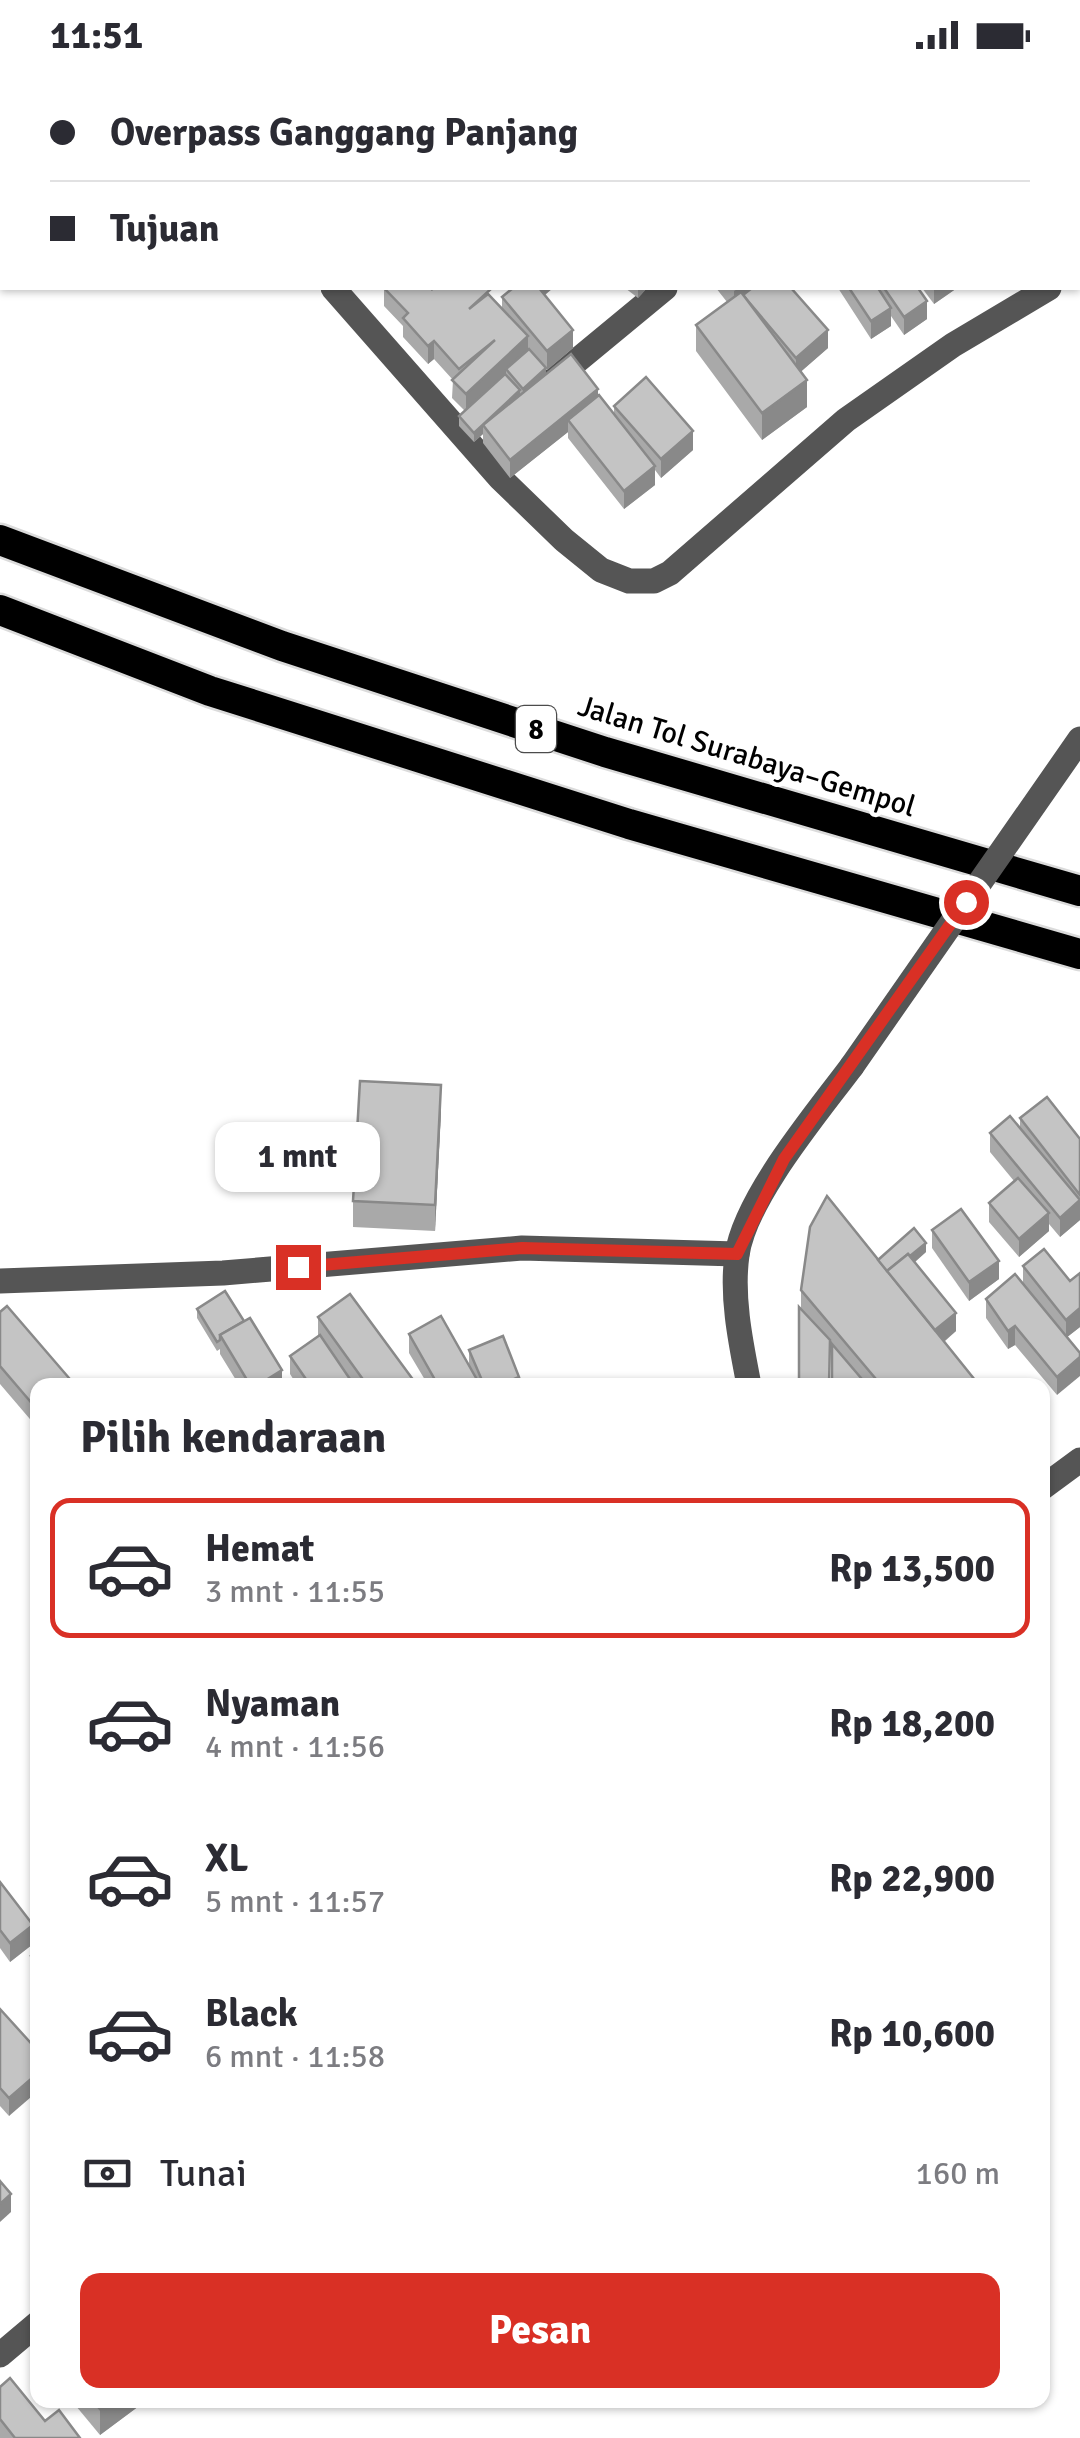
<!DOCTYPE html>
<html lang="id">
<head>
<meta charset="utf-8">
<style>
	body { margin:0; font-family:Signika,sans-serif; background:#f7f7f7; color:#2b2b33; height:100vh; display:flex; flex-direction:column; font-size:38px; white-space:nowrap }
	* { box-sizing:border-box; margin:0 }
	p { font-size:32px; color:#7c7c81 }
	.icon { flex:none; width:55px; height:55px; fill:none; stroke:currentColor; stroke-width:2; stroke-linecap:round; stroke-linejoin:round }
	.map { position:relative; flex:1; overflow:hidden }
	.panel { position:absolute; left:30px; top:1308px; width:1020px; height:1030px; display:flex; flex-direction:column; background:#fff; border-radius:20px; box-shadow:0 2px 8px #0004 }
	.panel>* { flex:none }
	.banner { position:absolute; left:0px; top:0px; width:1080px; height:220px; box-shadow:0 2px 8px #0004; display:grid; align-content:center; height:220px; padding:0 50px; background:#fff }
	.end { position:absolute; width:45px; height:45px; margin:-22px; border:12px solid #d93025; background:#fff; box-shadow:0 0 0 5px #fff }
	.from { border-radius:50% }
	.bubble { position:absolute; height:70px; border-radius:20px; background:#fff; box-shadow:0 2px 8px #0004; font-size:32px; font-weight:800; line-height:70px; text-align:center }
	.banner b { display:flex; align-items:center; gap:35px; height:95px; font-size:38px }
	.banner b+b { border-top:2px solid #e1e1e2 }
	.banner i { width:25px; height:25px; background:#2b2b33 }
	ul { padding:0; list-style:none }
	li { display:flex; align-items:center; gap:30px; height:140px; margin:0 20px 15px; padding:0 30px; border:5px solid transparent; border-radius:20px }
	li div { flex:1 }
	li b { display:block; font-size:38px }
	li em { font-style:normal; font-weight:800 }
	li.on { border-color:#d93025 }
	li>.icon { width:90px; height:90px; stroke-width:1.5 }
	h2 { padding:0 50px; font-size:45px; line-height:120px }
	.pay { display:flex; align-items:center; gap:25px; height:110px; padding:0 50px; font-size:38px }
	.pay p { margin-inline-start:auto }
	.cta { display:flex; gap:20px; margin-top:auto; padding:20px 50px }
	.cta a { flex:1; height:115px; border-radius:20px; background:#d93025; color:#fff; font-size:40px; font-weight:800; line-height:115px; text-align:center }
	.status { display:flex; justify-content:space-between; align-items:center; height:70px; padding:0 50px; background:#fff; direction:ltr }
	.status svg { height:28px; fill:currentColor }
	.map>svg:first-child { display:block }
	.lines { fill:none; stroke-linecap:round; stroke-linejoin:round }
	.highway-casing { stroke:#dbdbdb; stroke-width:35 }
	.minor { stroke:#555; stroke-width:25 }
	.highway { stroke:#000; stroke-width:30 }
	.minor-bridge { stroke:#555; stroke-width:25 }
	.wall { fill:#a9a9a9 }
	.shaded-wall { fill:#898989 }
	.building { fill:#c4c4c4; stroke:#898989; stroke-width:2.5 }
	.route { stroke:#d93025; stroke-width:12 }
	.labels { text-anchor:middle; stroke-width:9; stroke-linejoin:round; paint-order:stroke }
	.shield { fill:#fff; stroke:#4c4c4c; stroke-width:2.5 }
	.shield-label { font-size:28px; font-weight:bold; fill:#000 }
	.street-label { font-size:30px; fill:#000; stroke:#fff }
</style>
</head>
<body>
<div class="status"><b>11:51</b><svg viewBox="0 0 49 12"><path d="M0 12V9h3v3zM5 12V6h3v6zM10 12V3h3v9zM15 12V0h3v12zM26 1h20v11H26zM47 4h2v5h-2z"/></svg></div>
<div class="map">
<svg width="1080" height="2368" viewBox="0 0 1080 2368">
	<rect width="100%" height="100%" fill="#fff"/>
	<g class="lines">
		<defs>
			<g id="highway">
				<path d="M0,470L282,576L605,682L1080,821"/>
				<path d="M0,540L210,621L629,754L1080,884"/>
			</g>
		</defs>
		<use href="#highway" class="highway-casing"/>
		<g class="minor">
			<path d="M143,0L146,2"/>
			<path d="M937,0L939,2"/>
			<path d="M962,2L966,0"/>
			<path d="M1078,202L1080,201"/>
			<path d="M333,218L500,408L564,470L601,500L629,511H654L670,503L846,350L953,275L1049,218"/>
			<path d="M550,313L665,218"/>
			<path d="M0,1211L223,1203L522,1178L737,1184"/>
			<path d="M749,1315C741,1274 731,1227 737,1185C745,1128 817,1043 852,996"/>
			<path d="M1042,1418L1080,1390"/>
			<path d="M0,2285L38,2253"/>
		</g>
		<use href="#highway" class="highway"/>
		<path class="minor-bridge" d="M852,996L1080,669"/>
	</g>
	<g class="wall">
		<path d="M384,218L492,229L502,239V227L513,218H553L545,225L573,278L547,300L546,298V304L598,326L614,345V336L693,380L661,408L655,400V415L624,439L568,368V362L510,408L483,373V364L474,372L459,356V346L465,341L452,328L453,310L434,289L428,294L403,267V256L384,236Z"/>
		<path d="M625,218H647L638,228Z"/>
		<path d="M716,218H791L828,278L800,302L807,337L762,370L696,281V255L727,232Z"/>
		<path d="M838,218H918L927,249L904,265L891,246V256L871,269Z"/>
		<path d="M922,218H957L934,234Z"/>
		<path d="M441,1042L435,1161L353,1157V1131Z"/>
		<path d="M1020,1048L1080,1069V1150L1060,1167L1049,1154V1161L1019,1187L989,1152V1133L1014,1111L990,1082V1063L1020,1058Z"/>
		<path d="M932,1160L999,1209L969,1231L932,1178Z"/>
		<path d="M926,1182L915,1192L956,1261L944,1272L979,1315H832V1284L801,1239V1220L878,1190Z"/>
		<path d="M1023,1196L1080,1257L1067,1267L1057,1325L1015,1275L1008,1279L986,1248V1229L1023,1214Z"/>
		<path d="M197,1239L282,1315H239L220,1284V1279L217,1281L197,1248Z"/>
		<path d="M0,1242L69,1315H38V1353L35,1355L0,1314Z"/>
		<path d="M318,1247L417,1315H297L290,1304V1286L318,1266Z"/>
		<path d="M409,1264L469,1295V1280L519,1315H428L409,1283Z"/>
		<path d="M0,1812L33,1874L10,1892L0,1878Z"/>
		<path d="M38,1880V1912L31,1904V1886Z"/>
		<path d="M0,1939L38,1981L9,2046L0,2036Z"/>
		<path d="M0,2317L45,2351L80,2368H0Z"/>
		<path d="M71,2330H147L100,2365Z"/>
	</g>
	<g class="shaded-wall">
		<path d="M1080,126V144L1078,146V127Z"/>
		<path d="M542,218H553L542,227Z"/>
		<path d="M638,218H647L638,228Z"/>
		<path d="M739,218H760L734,240V221Z"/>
		<path d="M934,218H957L934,234Z"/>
		<path d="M927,231V249L904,265V247Z"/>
		<path d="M891,238V256L871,269V251Z"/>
		<path d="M573,260V278L547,300V281Z"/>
		<path d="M828,260V278L796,306V288Z"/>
		<path d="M528,266V284L506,299V305L466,343V324Z"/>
		<path d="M434,271V289L428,294V276Z"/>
		<path d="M546,298V307L523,328V319Z"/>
		<path d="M807,310V337L762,370V343Z"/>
		<path d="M598,319V337L568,350V362L510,408V390Z"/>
		<path d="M520,320V330L483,355V364L474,372V363Z"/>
		<path d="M693,361V380L661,408V389Z"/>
		<path d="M655,396V415L624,439V421Z"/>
		<path d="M441,1015V1042L435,1161V1135Z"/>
		<path d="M1080,1131V1150L1060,1167V1148Z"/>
		<path d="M1049,1143V1161L1019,1187V1169Z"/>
		<path d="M926,1173V1182L894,1210L890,1204Z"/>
		<path d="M999,1191V1209L969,1231V1212Z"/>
		<path d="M1080,1238V1257L1066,1268V1250Z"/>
		<path d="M956,1243V1261L935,1279V1260Z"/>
		<path d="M1015,1256V1275L1008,1279V1261Z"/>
		<path d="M1080,1287V1306L1057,1325V1307Z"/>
		<path d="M282,1300V1315H258Z"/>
		<path d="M519,1307V1315H500Z"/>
		<path d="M38,1334V1353L35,1355V1337Z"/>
		<path d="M33,1855V1874L10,1892V1873Z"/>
		<path d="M38,2003V2021L9,2046V2028Z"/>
		<path d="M11,2124V2142L0,2152V2134Z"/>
		<path d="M112,2330H147L100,2365V2339Z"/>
	</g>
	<g class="building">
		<path d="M307,0H353L355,2H304Z"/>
		<path d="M360,0H378L380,2H357Z"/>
		<path d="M541,0H603L605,2H541Z"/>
		<path d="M1080,7V83L1078,78V8Z"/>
		<path d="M1078,91L1080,96V126L1078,127Z"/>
		<path d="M384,218H434L431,220L434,218H492L469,239L488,224L528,266L466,324L452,310L495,270L459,299L434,271L428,276L403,248L408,243Z"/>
		<path d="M513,218H539L573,260L547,281L502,227Z"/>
		<path d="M752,218H791L828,260L796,288L743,225Z"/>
		<path d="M849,218H878L891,238L871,251Z"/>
		<path d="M884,218H918L927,231L904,247Z"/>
		<path d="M741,222L807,310L762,343L696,255Z"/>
		<path d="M529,279L546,298L523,319L506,299Z"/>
		<path d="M571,284L598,319L510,390L483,355Z"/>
		<path d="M505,304L520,320L474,363L459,346Z"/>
		<path d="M646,307L693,361L661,389L614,336Z"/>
		<path d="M599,325L655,396L624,421L568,350Z"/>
		<path d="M360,1011L441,1015L435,1135L353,1131Z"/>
		<path d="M1047,1027L1080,1069V1125L1020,1048Z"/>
		<path d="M1010,1046L1080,1130L1060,1148L990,1063Z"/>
		<path d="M1018,1108L1049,1143L1019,1169L989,1133Z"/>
		<path d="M827,1126L979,1315H881L801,1220L810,1157Z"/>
		<path d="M961,1139L999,1191L969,1212L932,1160Z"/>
		<path d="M914,1158L926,1173L910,1186L908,1184L887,1201L878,1190Z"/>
		<path d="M1044,1179L1070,1211L1080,1203V1238L1066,1250L1023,1196Z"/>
		<path d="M908,1184L956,1243L935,1260L887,1201Z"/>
		<path d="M1015,1204L1080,1283V1287L1057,1307L1015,1256L1008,1261L986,1229Z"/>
		<path d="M225,1221L244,1251L220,1265V1270L217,1272L197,1239Z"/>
		<path d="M350,1224L417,1315H367L318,1247Z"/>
		<path d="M7,1236L69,1308L60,1315H38V1334L35,1337L0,1296V1242Z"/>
		<path d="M799,1237L830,1270L829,1315H799Z"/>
		<path d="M441,1246L480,1315H438L409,1264Z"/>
		<path d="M250,1248L282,1300L258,1315H250L220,1265Z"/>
		<path d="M320,1265L354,1315H310L290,1286Z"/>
		<path d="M503,1266L519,1307L500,1315H484L469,1280Z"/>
		<path d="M832,1274L867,1315H832Z"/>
		<path d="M0,1812L33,1855L10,1873L0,1860Z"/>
		<path d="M38,1880V1894L31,1886Z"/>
		<path d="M0,1939L38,1981V2003L9,2028L0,2018Z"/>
		<path d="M0,2111L11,2124L0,2134Z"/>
		<path d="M10,2308L45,2351L59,2340L80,2368H15L0,2349V2317Z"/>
		<path d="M92,2330H112L100,2339Z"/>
	</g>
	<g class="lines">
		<path class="route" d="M298,1197L522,1178L737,1184L784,1089L966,832"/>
	</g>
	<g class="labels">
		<rect class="shield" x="516" y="636" width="40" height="46" rx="8"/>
		<g class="shield-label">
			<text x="536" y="669">8</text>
		</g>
		<g class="street-label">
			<text transform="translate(747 686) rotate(17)" y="10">Jalan Tol Surabaya–Gempol</text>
		</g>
	</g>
</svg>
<i class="end from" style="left:966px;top:832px"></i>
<i class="end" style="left:298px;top:1197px"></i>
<div class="bubble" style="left:215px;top:1052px;width:165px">1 mnt</div>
<div class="banner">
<b><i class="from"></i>Overpass Ganggang Panjang</b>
<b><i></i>Tujuan</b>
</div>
<section class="panel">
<h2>Pilih kendaraan</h2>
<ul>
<li class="on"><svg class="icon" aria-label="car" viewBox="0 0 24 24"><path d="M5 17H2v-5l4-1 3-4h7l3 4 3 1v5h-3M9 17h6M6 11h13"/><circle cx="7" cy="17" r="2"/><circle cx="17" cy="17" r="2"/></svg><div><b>Hemat</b><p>3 mnt · 11:55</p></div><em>Rp 13,500</em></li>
<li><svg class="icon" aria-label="car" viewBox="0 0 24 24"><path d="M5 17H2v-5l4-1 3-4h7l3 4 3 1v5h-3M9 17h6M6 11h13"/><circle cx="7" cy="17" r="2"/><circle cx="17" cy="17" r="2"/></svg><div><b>Nyaman</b><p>4 mnt · 11:56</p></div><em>Rp 18,200</em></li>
<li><svg class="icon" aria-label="car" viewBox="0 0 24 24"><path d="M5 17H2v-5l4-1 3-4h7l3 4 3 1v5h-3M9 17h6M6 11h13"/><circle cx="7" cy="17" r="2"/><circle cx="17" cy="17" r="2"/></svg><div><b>XL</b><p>5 mnt · 11:57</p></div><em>Rp 22,900</em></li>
<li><svg class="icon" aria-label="car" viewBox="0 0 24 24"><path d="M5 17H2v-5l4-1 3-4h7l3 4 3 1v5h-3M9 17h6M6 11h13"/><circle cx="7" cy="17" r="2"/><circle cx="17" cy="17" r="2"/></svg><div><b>Black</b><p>6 mnt · 11:58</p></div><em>Rp 10,600</em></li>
</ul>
<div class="pay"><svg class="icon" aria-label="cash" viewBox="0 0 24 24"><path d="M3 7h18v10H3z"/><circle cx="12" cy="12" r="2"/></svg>Tunai<p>160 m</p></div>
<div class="cta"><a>Pesan</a></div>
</section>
</div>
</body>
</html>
